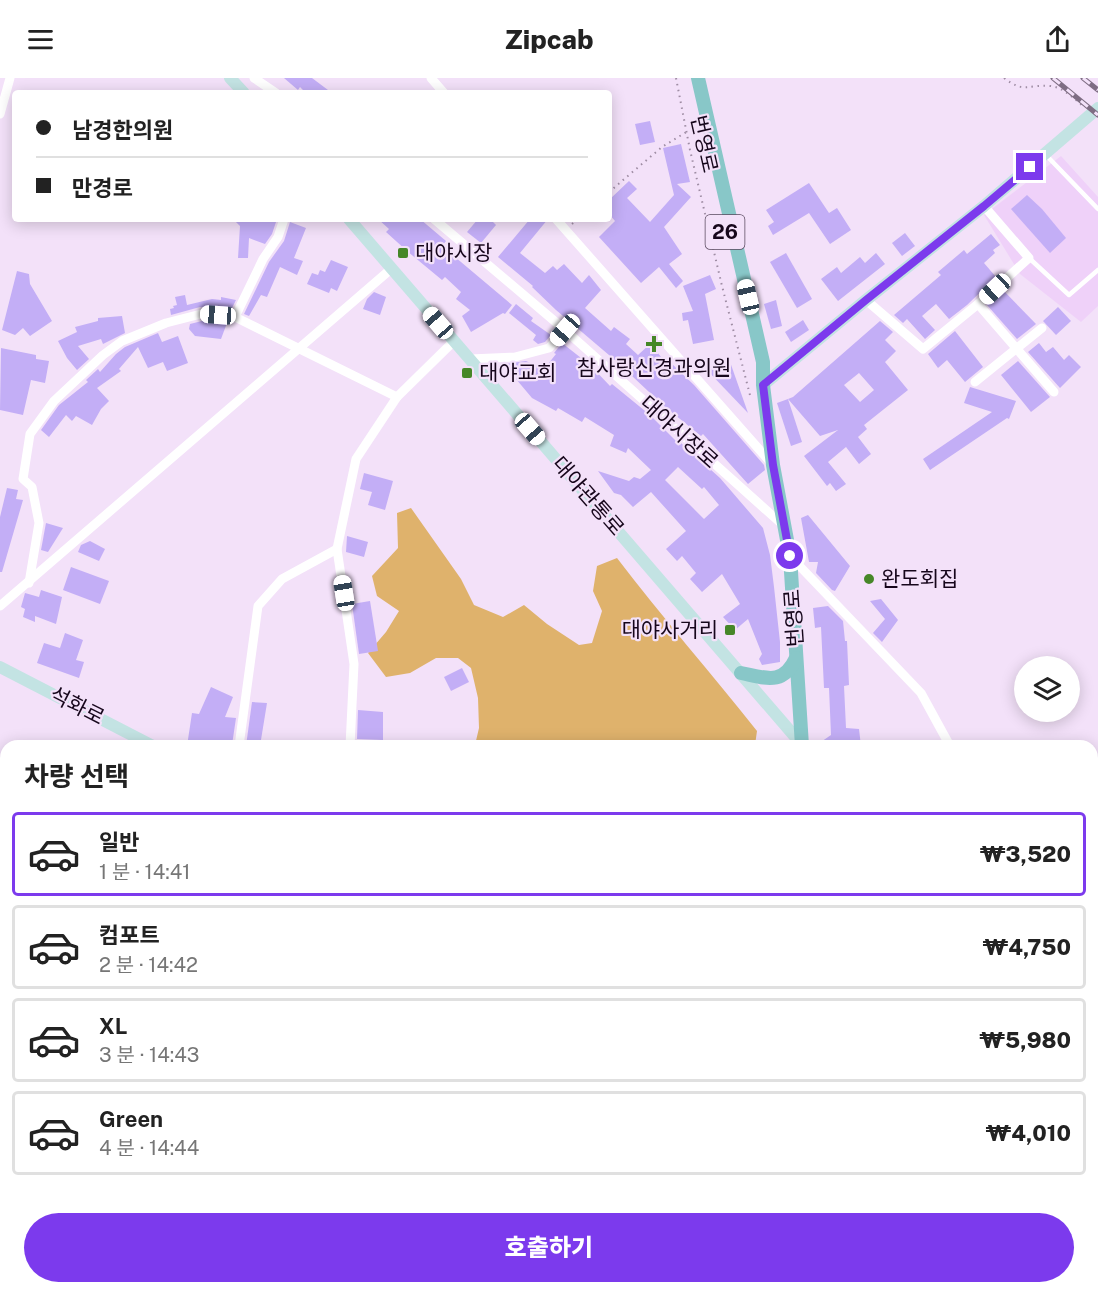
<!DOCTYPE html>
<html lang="ko">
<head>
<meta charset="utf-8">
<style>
	body { margin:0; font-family:"Public Sans","Noto Sans KR",sans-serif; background:#f6f6f6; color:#222; height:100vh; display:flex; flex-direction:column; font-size:22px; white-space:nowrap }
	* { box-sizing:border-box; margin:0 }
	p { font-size:20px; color:#767676 }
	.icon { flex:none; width:33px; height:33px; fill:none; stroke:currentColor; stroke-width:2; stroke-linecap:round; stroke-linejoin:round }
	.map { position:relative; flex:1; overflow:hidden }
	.details { position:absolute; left:0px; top:662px; width:1098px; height:554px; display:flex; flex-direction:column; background:#fff; border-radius:18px 18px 0 0; box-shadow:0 3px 15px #0003 }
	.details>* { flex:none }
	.guide { position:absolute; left:12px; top:12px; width:600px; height:132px; border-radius:6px; box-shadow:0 3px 15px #0003; display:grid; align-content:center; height:132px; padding:0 24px; background:#fff }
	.buttons { position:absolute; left:1014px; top:578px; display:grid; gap:12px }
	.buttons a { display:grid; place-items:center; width:66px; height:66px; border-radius:50%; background:#fff; box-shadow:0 3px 15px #0003; font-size:30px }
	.end { position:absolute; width:27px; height:27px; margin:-14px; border:8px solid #7c3aed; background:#fff; box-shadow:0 0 0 3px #fff }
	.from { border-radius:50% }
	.car { position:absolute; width:18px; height:36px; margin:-18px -9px; border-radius:8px; box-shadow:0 0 4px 2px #0007; background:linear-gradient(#fff 24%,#345 0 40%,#fff 0 76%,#345 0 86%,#fff 0) }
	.guide b { display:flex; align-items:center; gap:21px; height:57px; font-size:22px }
	.guide b+b { border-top:2px solid #e0e0e0 }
	.guide i { width:15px; height:15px; background:#222 }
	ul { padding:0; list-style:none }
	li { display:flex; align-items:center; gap:18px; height:84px; margin:0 12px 9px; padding:0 12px; border:3px solid #e0e0e0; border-radius:6px }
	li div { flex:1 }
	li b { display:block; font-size:22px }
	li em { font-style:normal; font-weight:800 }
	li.current { border-color:#7c3aed }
	li>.icon { width:54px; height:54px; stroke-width:1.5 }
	h2 { padding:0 24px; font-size:27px; line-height:72px }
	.primary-button { display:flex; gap:12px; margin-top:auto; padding:12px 24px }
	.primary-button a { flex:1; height:69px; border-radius:36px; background:#7c3aed; color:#fff; font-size:24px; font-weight:800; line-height:69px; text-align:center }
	header { display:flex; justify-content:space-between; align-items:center; height:78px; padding:0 24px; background:#fff; font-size:27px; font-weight:800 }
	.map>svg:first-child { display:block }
	.built { fill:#efd1f9 }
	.forest { fill:#dfb26c }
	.building { fill:#c3aef6; fill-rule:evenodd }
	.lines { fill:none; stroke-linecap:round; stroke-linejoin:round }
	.path { stroke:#9f8da4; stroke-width:2; stroke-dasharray:1.5 4.5; stroke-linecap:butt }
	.lane { stroke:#fff; stroke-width:4.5 }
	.street { stroke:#fff; stroke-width:9 }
	.secondary { stroke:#c3e3e3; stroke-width:12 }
	.primary { stroke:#88c7c8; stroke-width:14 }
	.rail-casing { stroke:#7e6d83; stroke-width:5 }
	.rail { stroke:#f3e1f9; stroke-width:3; stroke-dasharray:9; stroke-linecap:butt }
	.route { stroke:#7c3aed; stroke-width:8 }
	.poi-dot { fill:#468728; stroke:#f3e1f9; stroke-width:2 }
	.labels { text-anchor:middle; stroke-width:4.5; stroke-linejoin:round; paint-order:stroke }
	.shield { fill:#f3e1f9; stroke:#58485e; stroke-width:1.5 }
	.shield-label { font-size:20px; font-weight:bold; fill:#16061b }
	.street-label { font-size:21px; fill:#16061b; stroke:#f3e1f9 }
	.poi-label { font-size:21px; fill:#16061b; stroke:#f3e1f9; text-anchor:start }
</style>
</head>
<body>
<header><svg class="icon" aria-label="menu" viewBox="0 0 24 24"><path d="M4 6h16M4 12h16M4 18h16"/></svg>Zipcab<svg class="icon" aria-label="share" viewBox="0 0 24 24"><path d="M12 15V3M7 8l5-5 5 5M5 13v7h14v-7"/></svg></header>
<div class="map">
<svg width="1098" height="1214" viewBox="0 0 1098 1214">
	<rect width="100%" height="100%" fill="#f3e1f9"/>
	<path class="built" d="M1061,78L1098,119V228L1081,244L1020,196L984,137Z"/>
	<g class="forest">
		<path d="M411,430L461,501L474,527L503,539L524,527L547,546L579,567L592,565L602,533L593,513L597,488L617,480C662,539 711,595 757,653L755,667H475L479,650L478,620L471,590L458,580H436L410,595L386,599L368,575L386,554L399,533L377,518L372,498L398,470L397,435Z"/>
		<path d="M6,1099V1209H399V1214H0V1103Z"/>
	</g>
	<g class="building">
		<path d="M284,0H312L332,15H306L300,9L298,12Z"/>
		<path d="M650,43L655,64L640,67L635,46Z"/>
		<path d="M681,66L690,104L677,106L691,119L664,149L682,176L669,186L683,203L676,210L659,189L641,205L599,159L615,143L609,136V122L629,103L637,111L627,120L650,144L674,117L663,70Z"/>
		<path d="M809,105L829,135L837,130L851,152L830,166L809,135L773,157L768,148L774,144L766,132Z"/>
		<path d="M1027,117L1042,131L1066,160L1050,175L1011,131Z"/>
		<path d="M233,141H277L272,156L265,166L249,160L248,180H238L240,148Z"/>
		<path d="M378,141H420L446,163L442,168L512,227L505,236L503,235L471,254L462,238L470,232L456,221L461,214L445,199L442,202L407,173L386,154L389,151Z"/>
		<path d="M478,141H490L496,147L481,165L467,154Z"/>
		<path d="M530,141H548L520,175L545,195L553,188L557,192L564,186L582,205L589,197L601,212L585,230L611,253L614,249L630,261L626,266L638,277L650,266L669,288L671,285L694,307L764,387L765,392L748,406L703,356L701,358L664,328L616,283L556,232L532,209L533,208L498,179Z"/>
		<path d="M290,144L306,150L294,180L303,183L297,197L280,189L267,219L261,217L249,238L244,236L269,184L284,163Z"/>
		<path d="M905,155L915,168L902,178L892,165Z"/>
		<path d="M991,156L1000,167L993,172L995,175L984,185L996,199L967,227L949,241L936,226L922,238L935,252L925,261L907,241L903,245L894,237L941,197L938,194L964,172L967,176Z"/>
		<path d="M786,175L812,221L797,230L770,184Z"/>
		<path d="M876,175L885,186L838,223L821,201L837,189L841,195L860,179L865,185Z"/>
		<path d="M331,182L348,189L337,213L331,210L329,215L307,206L312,195L318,197L320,192L325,194Z"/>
		<path d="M17,193L29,196L30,206L52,243L30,258L23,250L15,257L2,252Z"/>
		<path d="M710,197L716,211L705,216L714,262L693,266L688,242L683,243L682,235L693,233L683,208Z"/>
		<path d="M1003,212L1036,246L1017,261L987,227Z"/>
		<path d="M374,214L386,219L380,237L363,231L367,221Z"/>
		<path d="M185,217L187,227L212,221L221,222V219L236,222L231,232L200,229L171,237L170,231L174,230L173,228L177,227L175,219Z"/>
		<path d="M776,222L782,248L771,251L764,226Z"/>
		<path d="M516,226L533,240L531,243L551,257L545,264L538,266L533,262L536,257L509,235Z"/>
		<path d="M1058,229L1071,243L1056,257L1043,243Z"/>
		<path d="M122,238L125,255L103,266L101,261L78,268L89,281L77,292L67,280L58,263L77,254L75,249L98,243V240Z"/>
		<path d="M803,242L809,252L791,264L785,254Z"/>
		<path d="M202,243L227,245L221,261L195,258L189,251L190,246Z"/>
		<path d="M880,243L893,254L885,262L896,273L885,284L908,312L864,347L867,351L858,359L871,376L859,386L846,369L828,384L846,406L836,413L830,405L827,408L804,378L838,352L820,358L788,321L793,319ZM859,295L874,312L860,324L844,307Z"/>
		<path d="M955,253L983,289L965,304L947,282L938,290L928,276Z"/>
		<path d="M158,255L162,264L178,258L188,285L167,293L163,284L148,290L138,269L119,291L121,293L97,310L109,323L101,331L92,347L76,338L72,343L66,337L49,359L41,352L59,327L88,304L86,302L98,291L100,294L116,276L125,269Z"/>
		<path d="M562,265L590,287L610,308L612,306L650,337L680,367L681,365L720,400L763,450L770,477L774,509L780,564V584L762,587L759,581L762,576L748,541L735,552L723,539L740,526L722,496L702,514L690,501L696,495L682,478L677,483L666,471L686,453L651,414L633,429L621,417L614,415L598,393L629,403L634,399L640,401L651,392L628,370L626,375L610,368L614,357L585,339L582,344L558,330L556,333L532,320L516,301L517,299L504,286L526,283L544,291L556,276L554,275ZM678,389L702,411L704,409L719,427L704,441L665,402Z"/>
		<path d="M1039,265L1046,274L1053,269L1064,282L1069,277L1081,289L1060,310L1028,274Z"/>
		<path d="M1,270L36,277V281L49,283L45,305L31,302L23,337L0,332Z"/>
		<path d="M729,281L748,335L705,290Z"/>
		<path d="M1018,283L1050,319L1031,334L1001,297Z"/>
		<path d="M970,309L1016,323L1009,341L1007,340L930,392L923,381L992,334L964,325Z"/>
		<path d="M788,321L802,364L791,368L777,325Z"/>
		<path d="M364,395L393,403L385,432L368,427L372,414L360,411Z"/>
		<path d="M7,410L18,412L16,421L23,422L2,494H0V439Z"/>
		<path d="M808,437L850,488L835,513L832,512L816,495L818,484H809L801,440Z"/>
		<path d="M46,445L63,450L48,474L41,472Z"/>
		<path d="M347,458L368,464L364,479L346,474Z"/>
		<path d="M90,463L105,471L99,483L78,474L81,467Z"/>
		<path d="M71,489L109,503L100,526L63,512Z"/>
		<path d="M41,512L62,519L56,546L35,538V544L23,539L25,531L21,529L25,515L39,519Z"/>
		<path d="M881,521L898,542L882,564L873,555L885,541L870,523Z"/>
		<path d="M370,523L378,573L359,576L352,526Z"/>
		<path d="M828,528L843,543L845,563H847L849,607L844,608L846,650L859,651L861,668H815L831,657L829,610H824L821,549L815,550L813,530Z"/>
		<path d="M65,555L83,562L76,582L84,584L79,600L37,585L44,565L60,570Z"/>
		<path d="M462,590L469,604L451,613L444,599Z"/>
		<path d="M211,609L233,619L225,639L236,640L232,667L205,663L204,668H187L192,635L199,636Z"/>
		<path d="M252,624L267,625L260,668H246Z"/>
		<path d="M358,632L383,634V662L357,661Z"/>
	</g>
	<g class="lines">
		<g class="path">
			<path d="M676,0L690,72L722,208L751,321"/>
			<path d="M1004,0C1025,16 1028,6 1050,8C1063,9 1073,20 1083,28"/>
			<path d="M609,114L662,69L688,53"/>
			<path d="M572,146L578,141"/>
			<path d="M259,1214L264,1209"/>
		</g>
		<g class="lane">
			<path d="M1045,76L1098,131"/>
			<path d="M1029,180L1069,217L1098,192"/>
		</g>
		<g class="street">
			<path d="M254,0L276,15"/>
			<path d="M431,0L444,15"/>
			<path d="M0,36L10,0"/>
			<path d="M434,141L565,252L784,448"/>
			<path d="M556,141L772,386"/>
			<path d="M866,222L923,271L978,226L1029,180L984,128"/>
			<path d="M978,226L1054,314"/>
			<path d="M235,239L263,181L278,159L284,141"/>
			<path d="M470,281L515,279L549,270L565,252"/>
			<path d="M975,304L1042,250"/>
			<path d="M790,478L921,615L950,668"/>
			<path d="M29,505L39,445L32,409L23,401L30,356L54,323L103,277L122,263L166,245L201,236L235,239L397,319"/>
			<path d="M0,528L391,191"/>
			<path d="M239,668L258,528L282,501L337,471"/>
			<path d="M350,668L354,586L337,471L356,381L397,319L454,263"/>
			<path d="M0,1042L6,1037"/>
			<path d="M1092,1060L1098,1055"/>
			<path d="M676,1209L682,1214"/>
			<path d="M968,1209L974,1214"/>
			<path d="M522,1214L523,1209"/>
			<path d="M912,1214L917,1209"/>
		</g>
		<g class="secondary">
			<path d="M230,0L244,15"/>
			<path d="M349,141L803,668"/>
			<path d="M763,307L866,222L984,128L1098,30"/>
			<path d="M0,589L153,668"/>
			<path d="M1092,1004L1098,1011"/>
			<path d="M847,1209L853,1214"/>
		</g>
		<g class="primary">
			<path d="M698,0L763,284V307L773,387L790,478L802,668"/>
			<path d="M741,595C766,600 783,608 796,580"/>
			<path d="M781,1214L782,1209"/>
		</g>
		<defs>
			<g id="rail">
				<path d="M1053,0L1098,37"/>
				<path d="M1083,0L1098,12"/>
			</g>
		</defs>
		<use href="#rail" class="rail-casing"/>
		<use href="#rail" class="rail"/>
	</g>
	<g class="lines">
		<path class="route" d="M790,478L773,387L763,307L866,222L984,128L1030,89"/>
	</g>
	<g class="poi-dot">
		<rect x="397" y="169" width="12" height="12" rx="3"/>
		<path d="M651 257h6v6h6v6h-6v6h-6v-6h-6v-6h6z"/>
		<rect x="461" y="289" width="12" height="12" rx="3"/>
		<circle cx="869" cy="501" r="6"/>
		<rect x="724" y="546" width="12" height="12" rx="3"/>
	</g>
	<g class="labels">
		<rect class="shield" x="705.5" y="137" width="39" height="34" rx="4.5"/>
		<g class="shield-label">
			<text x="725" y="161">26</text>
		</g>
		<g class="street-label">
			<text transform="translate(704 66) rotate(77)" y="7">번영로</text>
			<text transform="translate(679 354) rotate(42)" y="7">대야시장로</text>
			<text transform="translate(588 418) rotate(49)" y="7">대야관통로</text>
			<text transform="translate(794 540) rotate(-94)" y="7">번영로</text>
			<text transform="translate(77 628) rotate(27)" y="7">석화로</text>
		</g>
		<g class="poi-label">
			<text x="415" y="182">대야시장</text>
			<text x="654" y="297" text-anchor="middle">참사랑신경과의원</text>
			<text x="479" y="302">대야교회</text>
			<text x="881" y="508">완도회집</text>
			<text x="718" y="559" text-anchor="end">대야사거리</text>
		</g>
	</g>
</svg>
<div class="buttons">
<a><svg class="icon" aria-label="layers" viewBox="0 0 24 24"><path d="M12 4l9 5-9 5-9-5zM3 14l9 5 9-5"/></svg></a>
</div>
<i class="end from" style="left:790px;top:478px"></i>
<i class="end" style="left:1030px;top:89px"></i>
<i class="car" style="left:995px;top:211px;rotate:227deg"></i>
<i class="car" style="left:748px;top:219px;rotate:347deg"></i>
<i class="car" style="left:218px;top:237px;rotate:274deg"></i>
<i class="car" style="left:438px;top:245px;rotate:319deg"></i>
<i class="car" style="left:565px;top:252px;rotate:221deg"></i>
<i class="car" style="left:530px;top:351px;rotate:139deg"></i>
<i class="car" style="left:344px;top:515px;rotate:351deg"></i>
<div class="guide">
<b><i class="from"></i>남경한의원</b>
<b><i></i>만경로</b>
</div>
<section class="details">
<h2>차량 선택</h2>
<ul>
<li class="current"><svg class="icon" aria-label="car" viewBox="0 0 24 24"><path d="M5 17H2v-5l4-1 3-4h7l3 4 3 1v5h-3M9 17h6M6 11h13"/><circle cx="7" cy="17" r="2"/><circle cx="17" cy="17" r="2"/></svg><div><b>일반</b><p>1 분 · 14:41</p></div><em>₩3,520</em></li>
<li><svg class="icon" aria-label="car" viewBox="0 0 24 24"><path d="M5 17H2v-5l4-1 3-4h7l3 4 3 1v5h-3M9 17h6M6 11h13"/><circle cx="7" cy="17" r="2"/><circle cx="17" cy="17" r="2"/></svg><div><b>컴포트</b><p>2 분 · 14:42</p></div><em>₩4,750</em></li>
<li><svg class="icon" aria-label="car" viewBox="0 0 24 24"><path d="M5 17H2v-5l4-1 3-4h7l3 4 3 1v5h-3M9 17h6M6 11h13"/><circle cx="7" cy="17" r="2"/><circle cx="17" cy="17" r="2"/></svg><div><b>XL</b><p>3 분 · 14:43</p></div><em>₩5,980</em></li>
<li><svg class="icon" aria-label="car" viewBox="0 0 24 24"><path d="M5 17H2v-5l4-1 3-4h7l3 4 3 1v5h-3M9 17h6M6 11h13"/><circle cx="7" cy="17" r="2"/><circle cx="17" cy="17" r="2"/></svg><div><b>Green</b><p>4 분 · 14:44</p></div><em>₩4,010</em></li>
</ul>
<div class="primary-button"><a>호출하기</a></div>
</section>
</div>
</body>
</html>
